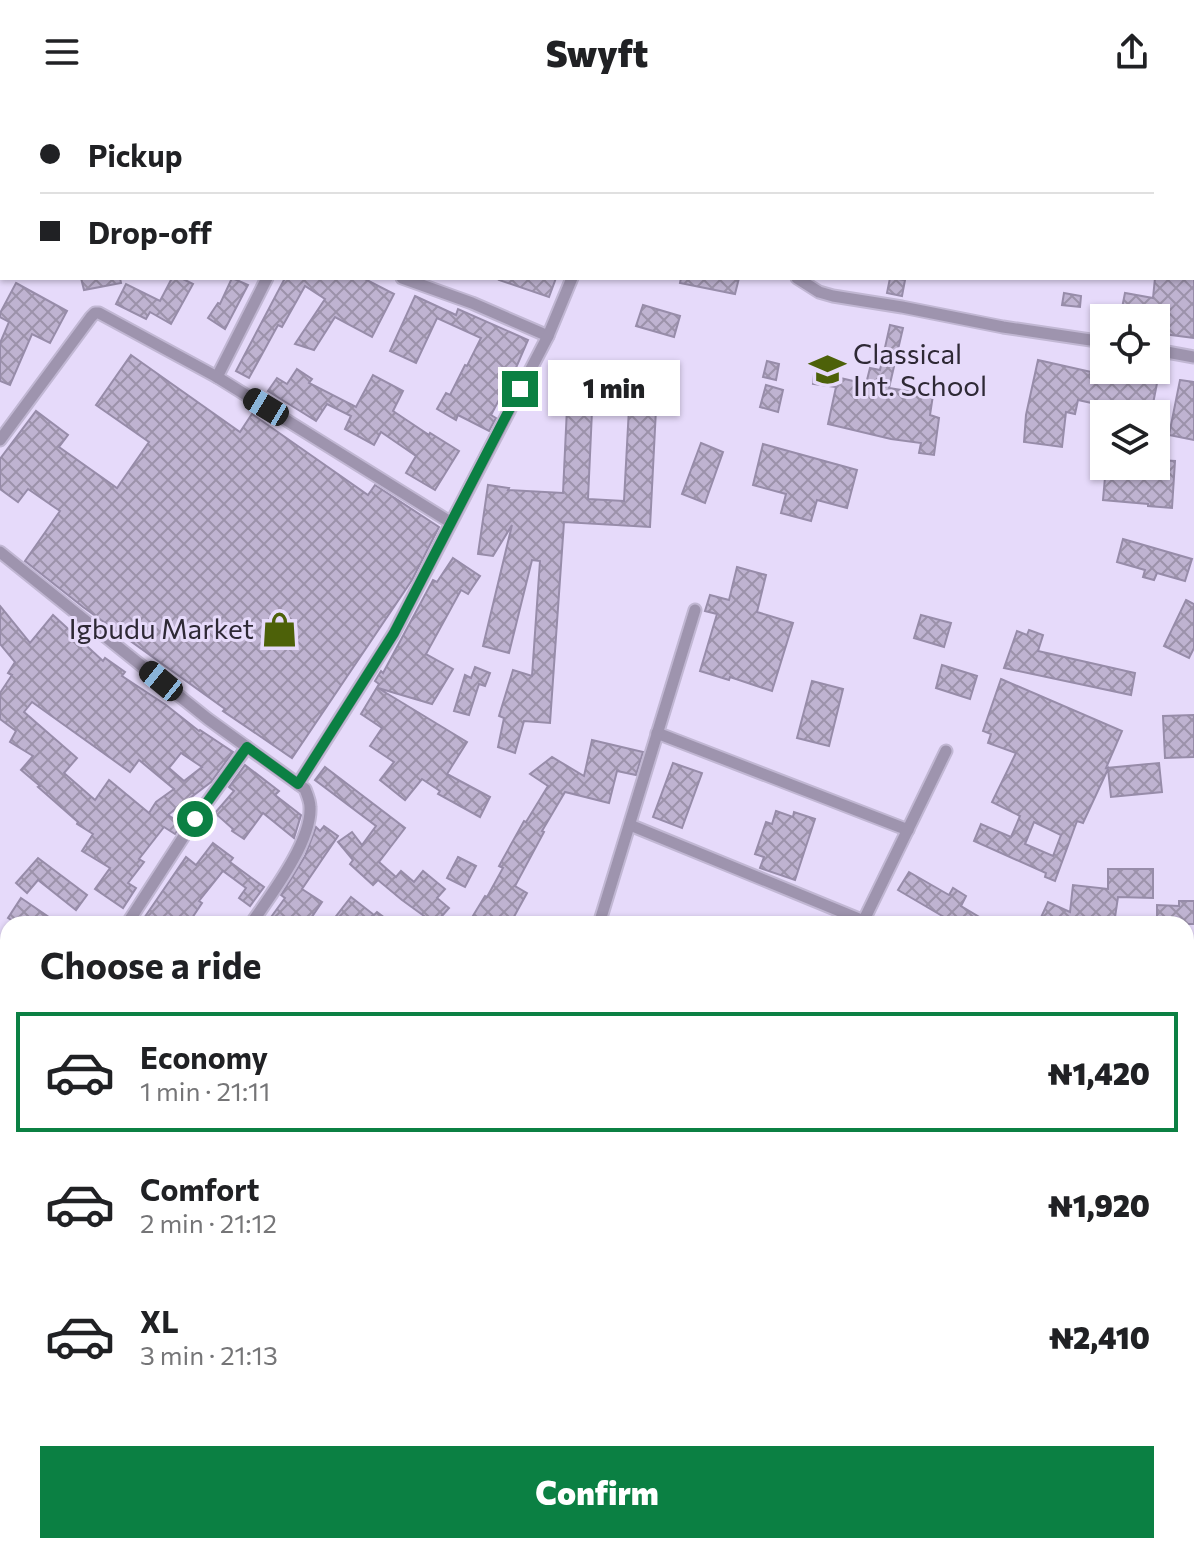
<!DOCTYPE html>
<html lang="en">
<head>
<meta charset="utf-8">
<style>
	body { margin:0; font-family:Commissioner,sans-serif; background:#f2f2f2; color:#202124; height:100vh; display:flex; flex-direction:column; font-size:30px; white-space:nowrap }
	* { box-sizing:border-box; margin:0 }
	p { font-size:26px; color:#757577 }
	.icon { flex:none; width:44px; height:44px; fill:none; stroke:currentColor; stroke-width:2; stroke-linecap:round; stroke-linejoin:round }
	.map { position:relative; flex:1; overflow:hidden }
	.drawer { position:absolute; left:0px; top:812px; width:1194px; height:638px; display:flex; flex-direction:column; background:#fff; border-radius:24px 24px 0 0; box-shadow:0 2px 6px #0004 }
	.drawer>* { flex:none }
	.guide { position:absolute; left:0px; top:0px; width:1194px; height:176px; box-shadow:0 2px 6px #0004; display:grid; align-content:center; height:176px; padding:0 40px; background:#fff }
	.fabs { position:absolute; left:1090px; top:200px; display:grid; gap:16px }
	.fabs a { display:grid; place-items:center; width:80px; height:80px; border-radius:0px; background:#fff; box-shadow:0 2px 6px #0004; font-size:40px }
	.end { position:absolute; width:36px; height:36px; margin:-18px; border:10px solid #0b8043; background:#fff; box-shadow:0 0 0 4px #fff }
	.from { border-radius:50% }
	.bubble { position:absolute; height:56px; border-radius:0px; background:#fff; box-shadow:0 2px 6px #0004; font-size:26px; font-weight:800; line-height:56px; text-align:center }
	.car { position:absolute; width:24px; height:48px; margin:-24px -12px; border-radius:10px; box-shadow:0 0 6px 2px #0007; background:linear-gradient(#222 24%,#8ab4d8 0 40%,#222 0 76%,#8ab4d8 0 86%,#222 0) }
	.guide b { display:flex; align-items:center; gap:28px; height:76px; font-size:30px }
	.guide b+b { border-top:2px solid #e0e0e0 }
	.guide i { width:20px; height:20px; background:#202124 }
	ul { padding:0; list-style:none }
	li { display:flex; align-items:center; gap:24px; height:120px; margin:0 16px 12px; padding:0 24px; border:4px solid transparent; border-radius:0px }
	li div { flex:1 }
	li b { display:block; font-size:30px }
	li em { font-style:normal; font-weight:800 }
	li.on { border-color:#0b8043 }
	li>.icon { width:72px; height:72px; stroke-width:1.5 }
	h2 { padding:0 40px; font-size:36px; line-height:96px }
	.action { display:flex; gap:16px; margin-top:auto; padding:16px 40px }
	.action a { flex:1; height:92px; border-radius:0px; background:#0b8043; color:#fff; font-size:32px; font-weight:800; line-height:92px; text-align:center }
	header { display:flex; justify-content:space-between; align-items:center; height:104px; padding:0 40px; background:#fff; font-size:36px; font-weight:800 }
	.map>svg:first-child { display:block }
	.building { fill:url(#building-cross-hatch); stroke:#978ca9; stroke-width:2; fill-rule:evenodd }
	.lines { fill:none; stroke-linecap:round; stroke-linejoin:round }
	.street-casing { stroke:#c1b7d3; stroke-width:15 }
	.highway-casing { stroke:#c1b7d3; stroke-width:24 }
	.street { stroke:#9e94ae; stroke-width:11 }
	.highway { stroke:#533d70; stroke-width:20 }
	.route { stroke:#0b8043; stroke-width:10 }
	.labels { text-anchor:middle; stroke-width:6; stroke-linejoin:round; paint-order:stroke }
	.poi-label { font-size:28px; fill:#2e2935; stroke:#e6dafa; text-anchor:start }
</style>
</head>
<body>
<header><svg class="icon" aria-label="menu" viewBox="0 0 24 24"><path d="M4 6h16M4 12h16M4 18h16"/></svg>Swyft<svg class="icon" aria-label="share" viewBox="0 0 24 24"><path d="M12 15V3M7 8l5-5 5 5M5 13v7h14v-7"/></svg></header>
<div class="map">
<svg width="1194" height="1449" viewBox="0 0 1194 1449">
	<defs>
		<pattern id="building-cross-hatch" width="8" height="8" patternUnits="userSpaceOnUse" patternTransform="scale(2)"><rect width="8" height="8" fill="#bfb3d1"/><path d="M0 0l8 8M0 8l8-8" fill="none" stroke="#9c92aa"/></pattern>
	</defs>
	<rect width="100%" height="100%" fill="#e6dafa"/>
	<g class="building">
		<path d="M81,174H120L121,179L84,186Z"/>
		<path d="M172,174H181L193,180L171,220L150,208L146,215L116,200L126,180L160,197Z"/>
		<path d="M232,174L248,181L225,225L208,214L218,199L220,200Z"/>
		<path d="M285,174H363L394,190L372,233L335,213L314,246L295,240L325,195L305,182L282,223L278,221L249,274L236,267Z"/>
		<path d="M500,174H556L549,193L499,176Z"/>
		<path d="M681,174H739L735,190L680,179Z"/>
		<path d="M890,174L905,176L902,192L887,189Z"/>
		<path d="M1155,174H1194V234L1156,229V214H1120L1125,189L1153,194Z"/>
		<path d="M16,179L67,207L50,239L32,230L10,281L0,277V239L9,218L0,213V209Z"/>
		<path d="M1064,189L1081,192L1080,203L1062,201Z"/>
		<path d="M415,192L456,211L458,205L528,236L512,273H511L491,311L496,314L489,327L458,311L456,316L437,305L446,289L450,291L465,261L467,262L481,234L437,214L416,259L390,247Z"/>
		<path d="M643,201L680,212L674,233L636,222Z"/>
		<path d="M890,221L903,224L889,284L933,291L930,311L939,314L934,351L919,349L921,339L891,335L828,320L836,283L813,280L814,270L832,272L866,280L870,264L880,266Z"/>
		<path d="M131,251L240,328L252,310L368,391L375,381L439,423L412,476L292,654L223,607L225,605L83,503L25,457L60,407L28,385L18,398L0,385V355L36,307L68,331L59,343L117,384L149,338L96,301Z"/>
		<path d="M1038,256L1100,270V266H1146L1159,269L1151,310H1141L1078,296L1075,310L1066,308L1062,343L1024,338L1026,311Z"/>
		<path d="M767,257L779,260L776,276L763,273Z"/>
		<path d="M569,261L594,263L588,395L624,397L629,304L656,305L650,423L564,418L550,619L524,617L515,649L498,643L504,614L499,612L513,566L532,572L540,457L532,456L509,549L483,542L512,421L493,452L478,450L488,381L509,384L508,386L563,389Z"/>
		<path d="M297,265L312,275L309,279L356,303L373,271L403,287L393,307L429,331L430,329L459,347L435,386L406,369L416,352L381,328L374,341L345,325L351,312L327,300L316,317L268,287L277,274L287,280Z"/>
		<path d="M1180,276L1194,278V336L1169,331Z"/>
		<path d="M766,281L783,286L778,308L760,303Z"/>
		<path d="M701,339L723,348L705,399L682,390Z"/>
		<path d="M763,340L857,366L847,404L817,396L811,417L781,409L786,390L753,381Z"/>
		<path d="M1156,356L1175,357L1172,404L1148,402V400L1103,396L1106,362H1156Z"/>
		<path d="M1123,435L1192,455L1185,477L1157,469L1154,476L1143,473L1145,466L1117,458Z"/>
		<path d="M453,454L480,472L468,490L461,486L426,550L453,565L432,600L378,584L467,638L447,670L490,693L480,713L438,690L440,687L422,675L405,696L380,676L394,658L370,642L382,624L361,610L379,580L375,577L381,567L383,569L433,476L437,478Z"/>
		<path d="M737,463L766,471L757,508L793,519L772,587L730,573L729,576L700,567L717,510L705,507L710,491L729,496Z"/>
		<path d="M1186,496L1194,500V544L1189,554L1164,542Z"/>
		<path d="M0,502L30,539L53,511L103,557L105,554L125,568L122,572L166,601L199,627L200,626L233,648L211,678L168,711L182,720L175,730L164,723L139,755L144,758L128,779L136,784L123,804L95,785L110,764L82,747L93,730L77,720L78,718L38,683L40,682L21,666L33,652L10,638L16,627L0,615V589L12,571L8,569L15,558L0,540ZM32,598L130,668L139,656L174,685L156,698L149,709L109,676L95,696L64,669L77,654L24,608ZM181,649L202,663L184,677L169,664Z"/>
		<path d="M921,511L951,519L944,543L914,534Z"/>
		<path d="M1029,526L1043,531L1038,547L1135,569L1131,591L1004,564L1017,527L1027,531Z"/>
		<path d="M942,561L977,572L970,595L936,584Z"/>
		<path d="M475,563L490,569L485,582L479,580L469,611L454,607L465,571L471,574Z"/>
		<path d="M1001,575L1122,627L1106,664L1159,659L1162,688L1111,693L1108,665L1083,719L1077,717L1055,777L1045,773L1046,769L974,737L981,720L1011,733L1020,712L992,698L1016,649L988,639L991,630L983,627ZM1034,718L1061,731L1053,752L1025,740Z"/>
		<path d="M812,577L843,585L829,642L797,634Z"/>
		<path d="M1194,611V653L1165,654L1163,612Z"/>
		<path d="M592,636L643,648L636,671L617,667L609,699L565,688L542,727L544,728L515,782L527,789L510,820H468L485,792L487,793L503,764L499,762L524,717L526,718L548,682L530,670L552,653L584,672Z"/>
		<path d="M673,659L702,669L682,724L653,713Z"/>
		<path d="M245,661L279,687L275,691L301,711L294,734L263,709L244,735L232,727L233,725L215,709L234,687L229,683Z"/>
		<path d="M325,663L405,724L379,758L396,773L401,767L414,778L423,767L445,785L437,794L449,804L435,820L402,796L378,776L373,781L350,760L353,756L338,738L352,728L362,741L376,722L315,676Z"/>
		<path d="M776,707L793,713L794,708L815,715L795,776L760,764L764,753L755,750L766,718L772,720Z"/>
		<path d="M324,722L338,732L302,785L322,798L309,817L305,814L300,820H266L285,794L281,791L305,752L316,723L320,727Z"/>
		<path d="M213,739L233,754L230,758L264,783L250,802L239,794L246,784L223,767L199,797L202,799L188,820H140L186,753L196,761Z"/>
		<path d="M458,753L476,762L465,783L447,774Z"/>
		<path d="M38,754L87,791L76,806L38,776L27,789L16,779Z"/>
		<path d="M1108,765H1153V794L1118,793L1114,820H1038L1048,798L1070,808L1073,781L1108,785Z"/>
		<path d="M909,768L949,791L953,784L966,792L961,802L991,820H956L898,786Z"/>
		<path d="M351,793L374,811L377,808L393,820H330Z"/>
		<path d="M21,794L59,820H18L8,814Z"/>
		<path d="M1179,797H1194V820H1157V801L1179,802Z"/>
	</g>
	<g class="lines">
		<defs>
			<g id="street">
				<path d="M403,0L414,2"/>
				<path d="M353,2L354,0"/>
				<path d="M630,2L631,0"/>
				<path d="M810,2L811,0"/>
				<path d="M1192,35L1194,36"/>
				<path d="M0,98H2"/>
				<path d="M402,174L472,199L548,232"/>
				<path d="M797,174L819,188L833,192L902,203L1003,223L1104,238"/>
				<path d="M1156,246L1194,253"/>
				<path d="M217,273L267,174"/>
				<path d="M0,336L91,213L95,209H99L217,273L450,418"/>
				<path d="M0,448L208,615L305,685C307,690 310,697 310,703C312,738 270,792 251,820"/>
				<path d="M657,629L908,726"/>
				<path d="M298,680L394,529L548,232L572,174"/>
				<path d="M630,721L864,817"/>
				<path d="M127,820L195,715L247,643"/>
				<path d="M599,820L695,506"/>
				<path d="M862,820L946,647"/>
				<path d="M1186,906H1194"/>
				<path d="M0,1010L8,997"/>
				<path d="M1186,1177L1194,1196"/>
				<path d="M0,1262L8,1273"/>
				<path d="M1186,1321L1194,1317"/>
				<path d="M169,1442L178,1449"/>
				<path d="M522,1442L528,1449"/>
				<path d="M450,1449L456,1442"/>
				<path d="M840,1449L847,1442"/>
			</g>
			<g id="highway">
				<path d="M0,1017L8,1022"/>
				<path d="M1186,1245L1194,1242"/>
			</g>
		</defs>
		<use href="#street" class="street-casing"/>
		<use href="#highway" class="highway-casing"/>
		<use href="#street" class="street"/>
		<use href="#highway" class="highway"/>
	</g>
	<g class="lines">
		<path class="route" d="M195,715L247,643L298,680L394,529L520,285"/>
	</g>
	<defs>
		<symbol id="university-bare" viewBox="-9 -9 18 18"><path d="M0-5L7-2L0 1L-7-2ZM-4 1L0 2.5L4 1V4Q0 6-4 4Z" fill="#4d6109" stroke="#e6dafa" stroke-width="2.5" paint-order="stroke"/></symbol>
		<symbol id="shop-bare" viewBox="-9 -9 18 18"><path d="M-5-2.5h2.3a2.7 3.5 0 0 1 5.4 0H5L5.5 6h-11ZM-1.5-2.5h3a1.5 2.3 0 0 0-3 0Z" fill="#4d6109" stroke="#e6dafa" stroke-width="2.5" paint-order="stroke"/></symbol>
	</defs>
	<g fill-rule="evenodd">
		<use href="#university-bare" x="802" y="240" width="51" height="51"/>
		<use href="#shop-bare" x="254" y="500" width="51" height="51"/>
	</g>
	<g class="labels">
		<g class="poi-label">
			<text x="853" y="260">Classical<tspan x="853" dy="32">Int. School</tspan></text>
			<text x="254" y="535" text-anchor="end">Igbudu Market</text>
		</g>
	</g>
</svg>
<div class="fabs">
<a><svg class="icon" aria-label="locate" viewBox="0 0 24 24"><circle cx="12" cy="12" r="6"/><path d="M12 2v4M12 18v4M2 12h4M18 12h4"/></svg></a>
<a><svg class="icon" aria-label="layers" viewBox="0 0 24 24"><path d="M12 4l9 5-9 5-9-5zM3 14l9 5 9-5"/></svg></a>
</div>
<i class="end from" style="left:195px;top:715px"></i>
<i class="end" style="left:520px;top:285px"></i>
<div class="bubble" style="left:548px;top:256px;width:132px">1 min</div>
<i class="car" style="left:266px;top:303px;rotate:301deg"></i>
<i class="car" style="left:161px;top:577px;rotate:309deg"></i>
<div class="guide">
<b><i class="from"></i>Pickup</b>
<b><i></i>Drop-off</b>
</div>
<section class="drawer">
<h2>Choose a ride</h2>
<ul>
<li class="on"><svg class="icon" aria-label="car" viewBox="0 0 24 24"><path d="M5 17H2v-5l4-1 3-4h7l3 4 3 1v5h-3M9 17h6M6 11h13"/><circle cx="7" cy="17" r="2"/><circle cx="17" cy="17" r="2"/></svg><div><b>Economy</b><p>1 min · 21:11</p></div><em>₦1,420</em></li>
<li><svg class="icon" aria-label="car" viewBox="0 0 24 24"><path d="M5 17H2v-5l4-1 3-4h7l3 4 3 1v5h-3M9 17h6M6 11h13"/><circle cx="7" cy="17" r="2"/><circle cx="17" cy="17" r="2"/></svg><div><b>Comfort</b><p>2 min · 21:12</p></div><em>₦1,920</em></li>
<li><svg class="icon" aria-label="car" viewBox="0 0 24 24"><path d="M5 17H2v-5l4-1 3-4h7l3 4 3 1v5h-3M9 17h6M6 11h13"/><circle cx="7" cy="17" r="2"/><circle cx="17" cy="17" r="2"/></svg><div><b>XL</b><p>3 min · 21:13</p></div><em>₦2,410</em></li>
</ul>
<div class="action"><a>Confirm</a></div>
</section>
</div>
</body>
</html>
